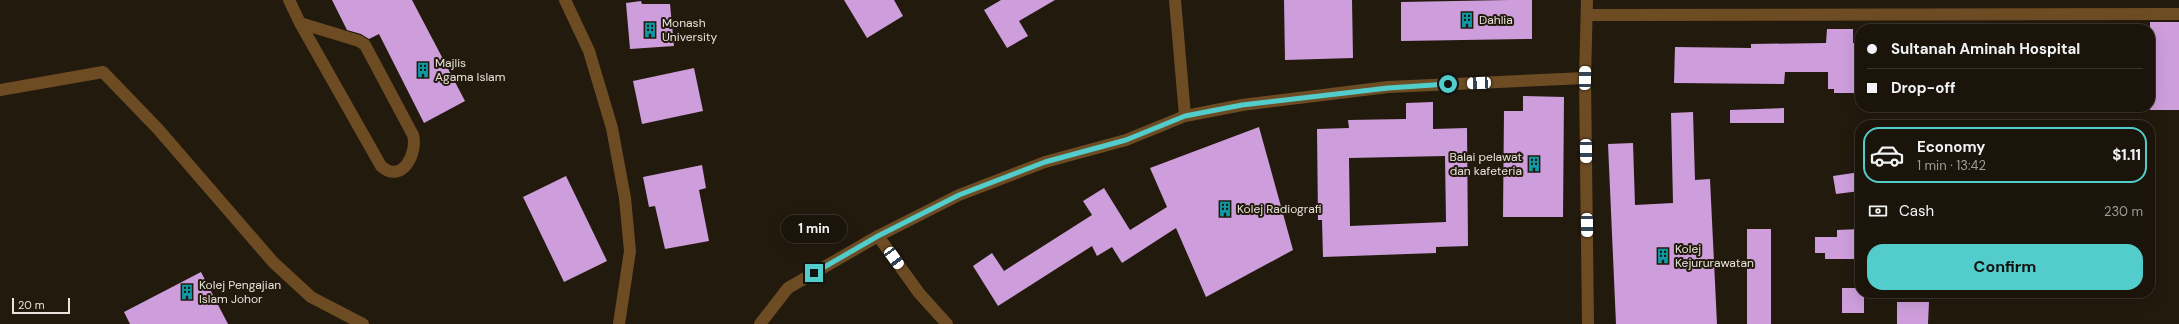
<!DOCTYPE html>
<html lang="en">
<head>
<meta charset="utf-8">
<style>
	body { margin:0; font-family:"DM Sans",sans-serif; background:#231d13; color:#f1f3f6; height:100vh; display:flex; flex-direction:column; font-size:15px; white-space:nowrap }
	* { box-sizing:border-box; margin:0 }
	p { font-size:13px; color:#9f9e9c }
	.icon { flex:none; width:22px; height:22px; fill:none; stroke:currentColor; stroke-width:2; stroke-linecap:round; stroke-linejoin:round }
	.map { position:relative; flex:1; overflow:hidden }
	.side { position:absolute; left:1855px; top:120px; width:300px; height:178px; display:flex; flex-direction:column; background:#1a140a; border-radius:16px; box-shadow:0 4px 16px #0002,0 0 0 1px #38332b }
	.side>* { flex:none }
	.top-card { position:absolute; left:1855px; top:24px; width:300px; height:88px; border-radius:16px; box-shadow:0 4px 16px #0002,0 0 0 1px #38332b; display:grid; align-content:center; height:88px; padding:0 12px; background:#1a140a }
	.scale { position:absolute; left:12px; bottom:10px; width:58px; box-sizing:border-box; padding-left:4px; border:2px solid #e9e3db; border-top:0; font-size:11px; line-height:14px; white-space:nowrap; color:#e9e3db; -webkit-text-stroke:3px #231a0e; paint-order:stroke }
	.end { position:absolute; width:18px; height:18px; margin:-9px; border:5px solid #53cdcb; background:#111; box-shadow:0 0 0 2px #111 }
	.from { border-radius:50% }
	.bubble { position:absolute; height:28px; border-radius:14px; background:#1a140a; box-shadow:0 4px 16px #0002,0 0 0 1px #38332b; font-size:13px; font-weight:700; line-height:28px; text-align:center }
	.car { position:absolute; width:12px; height:24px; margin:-12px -6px; border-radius:5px; box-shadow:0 0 3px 1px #0007; background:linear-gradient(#fff 24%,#345 0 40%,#fff 0 76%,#345 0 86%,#fff 0) }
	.top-card b { display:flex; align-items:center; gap:14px; height:38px; font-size:15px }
	.top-card b+b { border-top:1px solid #38332b }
	.top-card i { width:10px; height:10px; background:#f1f3f6 }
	ul { padding:7px 0 0; list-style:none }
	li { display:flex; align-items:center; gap:12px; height:56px; margin:0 8px 6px; padding:0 4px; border:2px solid transparent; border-radius:16px }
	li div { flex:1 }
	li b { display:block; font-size:15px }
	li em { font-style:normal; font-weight:700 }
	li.active { border-color:#53cdcb }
	li>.icon { width:36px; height:36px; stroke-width:1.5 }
	.pay { display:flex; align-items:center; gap:10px; height:44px; padding:0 12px; font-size:15px }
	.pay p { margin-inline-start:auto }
	.action { display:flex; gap:8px; margin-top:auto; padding:8px 12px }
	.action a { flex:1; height:46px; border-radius:16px; background:#53cdcb; color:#111; font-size:16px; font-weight:700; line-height:46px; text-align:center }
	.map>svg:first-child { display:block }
	.building { fill:#cd9edb; fill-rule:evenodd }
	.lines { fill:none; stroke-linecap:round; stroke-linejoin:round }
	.minor { stroke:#6d4c24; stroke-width:12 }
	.route { stroke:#53cdcb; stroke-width:5 }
	.labels { text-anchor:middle; stroke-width:4; stroke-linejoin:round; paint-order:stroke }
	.poi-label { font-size:12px; fill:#e9e3db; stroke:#231a0e; text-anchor:start }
</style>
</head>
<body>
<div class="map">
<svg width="2179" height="324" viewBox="0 0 2179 324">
	<rect width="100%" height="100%" fill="#231a0e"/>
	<g class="building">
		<path d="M332,0H412L465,101L424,123L379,34L369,39L361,34L347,30Z"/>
		<path d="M844,0H894L903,16L867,38Z"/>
		<path d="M1001,0H1055L1019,21L1028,36L1007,48L984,10Z"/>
		<path d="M1284,0H1352L1353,58L1285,60Z"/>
		<path d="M1509,0H1532V39L1401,41V2Z"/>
		<path d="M641,1L642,4H670L674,46L630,49L626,3Z"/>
		<rect x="2150" y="22" width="29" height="88"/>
		<path d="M1827,29H1853V43H1860V93H1834V89H1828V72H1785L1784,84L1674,83L1675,47L1751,48V44L1826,43Z"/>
		<path d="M694,68L703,111L642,124L633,81Z"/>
		<path d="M1523,96L1564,97L1563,217H1503L1504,111H1523Z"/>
		<path d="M1433,102V129L1467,128L1468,246L1436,247V253L1323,257L1322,220H1318L1317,129L1349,128L1348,120L1406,119V103ZM1445,156L1446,222L1350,226L1349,158Z"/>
		<path d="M1784,108V123H1730V110Z"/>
		<path d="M1693,112L1695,180L1710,179L1717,324H1616L1608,144L1633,143L1635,205L1673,203L1671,113Z"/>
		<path d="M1259,127L1293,250L1206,297L1176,228L1122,263L1112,247L1097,256L1092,246L998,306L973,266L992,253L1004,271L1092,215L1083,201L1104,188L1130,230L1167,207L1150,168Z"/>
		<path d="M702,165L706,188L699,190L709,241L665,249L655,206L649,207L643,177Z"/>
		<path d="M1860,172V191L1836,194L1833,176Z"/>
		<path d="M566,176L607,261L564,282L523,197Z"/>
		<rect x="1747" y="229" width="24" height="95"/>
		<path d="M1860,229V259H1825V253H1815V237H1837V230Z"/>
		<path d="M201,272L228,324H130L124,312Z"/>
		<path d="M1842,288H1860V293H1864V313H1842Z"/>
		<path d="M1897,302H1929L1928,324H1897Z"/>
	</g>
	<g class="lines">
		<g class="minor">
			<path d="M289,0L300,23L381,166C402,185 418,153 413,135L365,45L359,41L300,23"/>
			<path d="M565,0L589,51L612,128L625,198L630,251L619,324"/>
			<path d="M1175,0L1185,116"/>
			<path d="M1587,0L1585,78L1588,324"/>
			<path d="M1587,15L2179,14"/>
			<path d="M0,90L103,72L158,129L273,262L311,297L363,324"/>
			<path d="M878,236L919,293L947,324"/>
			<path d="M760,324L788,288L878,236L959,195L1045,162L1126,140L1185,116L1242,105L1388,87L1585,78"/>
		</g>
	</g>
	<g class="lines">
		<path class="route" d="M814,273L878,236L959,195L1045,162L1126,140L1185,116L1242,105L1388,88L1448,84"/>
	</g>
	<defs>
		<symbol id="building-bare" viewBox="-9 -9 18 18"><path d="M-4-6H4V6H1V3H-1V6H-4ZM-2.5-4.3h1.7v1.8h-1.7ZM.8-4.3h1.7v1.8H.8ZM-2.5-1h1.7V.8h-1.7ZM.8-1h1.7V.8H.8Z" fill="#0f9aa8" stroke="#231a0e" stroke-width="2.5" paint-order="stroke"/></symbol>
	</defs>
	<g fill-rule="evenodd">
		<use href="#building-bare" x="1456" y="9" width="22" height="22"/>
		<use href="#building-bare" x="639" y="19" width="22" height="22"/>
		<use href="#building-bare" x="412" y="59" width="22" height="22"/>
		<use href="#building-bare" x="1523" y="153" width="22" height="22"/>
		<use href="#building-bare" x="1214" y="198" width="22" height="22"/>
		<use href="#building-bare" x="1652" y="245" width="22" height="22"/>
		<use href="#building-bare" x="176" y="281" width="22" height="22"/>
	</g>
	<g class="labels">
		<g class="poi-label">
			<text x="1479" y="24">Dahlia</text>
			<text x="662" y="27">Monash<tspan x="662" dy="14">University</tspan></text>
			<text x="435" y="67">Majlis<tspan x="435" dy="14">Agama Islam</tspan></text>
			<text x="1522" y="161" text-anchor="end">Balai pelawat<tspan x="1522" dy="14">dan kafeteria</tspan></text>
			<text x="1237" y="213">Kolej Radiografi</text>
			<text x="1675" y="253">Kolej<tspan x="1675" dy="14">Kejururawatan</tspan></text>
			<text x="199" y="289">Kolej Pengajian<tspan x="199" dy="14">Islam Johor</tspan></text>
		</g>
	</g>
</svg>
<div class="scale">20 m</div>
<i class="end from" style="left:1448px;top:84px"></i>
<i class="end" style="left:814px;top:273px"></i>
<div class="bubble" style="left:781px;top:215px;width:66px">1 min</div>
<i class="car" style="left:1585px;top:78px;rotate:1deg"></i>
<i class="car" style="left:1479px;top:83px;rotate:267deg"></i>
<i class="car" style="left:1586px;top:151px;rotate:179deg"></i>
<i class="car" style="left:1587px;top:225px;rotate:179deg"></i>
<i class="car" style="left:894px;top:258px;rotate:144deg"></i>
<div class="top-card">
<b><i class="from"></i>Sultanah Aminah Hospital</b>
<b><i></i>Drop-off</b>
</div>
<section class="side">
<ul>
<li class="active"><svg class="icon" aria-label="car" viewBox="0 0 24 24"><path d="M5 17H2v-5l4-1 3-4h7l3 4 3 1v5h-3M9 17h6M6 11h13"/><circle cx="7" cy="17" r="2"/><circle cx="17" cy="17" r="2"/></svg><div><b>Economy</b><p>1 min · 13:42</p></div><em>$1.11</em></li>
</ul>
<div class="pay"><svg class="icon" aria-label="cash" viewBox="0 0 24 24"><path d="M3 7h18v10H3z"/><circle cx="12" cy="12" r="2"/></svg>Cash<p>230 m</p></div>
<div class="action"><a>Confirm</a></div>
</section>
</div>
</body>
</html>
